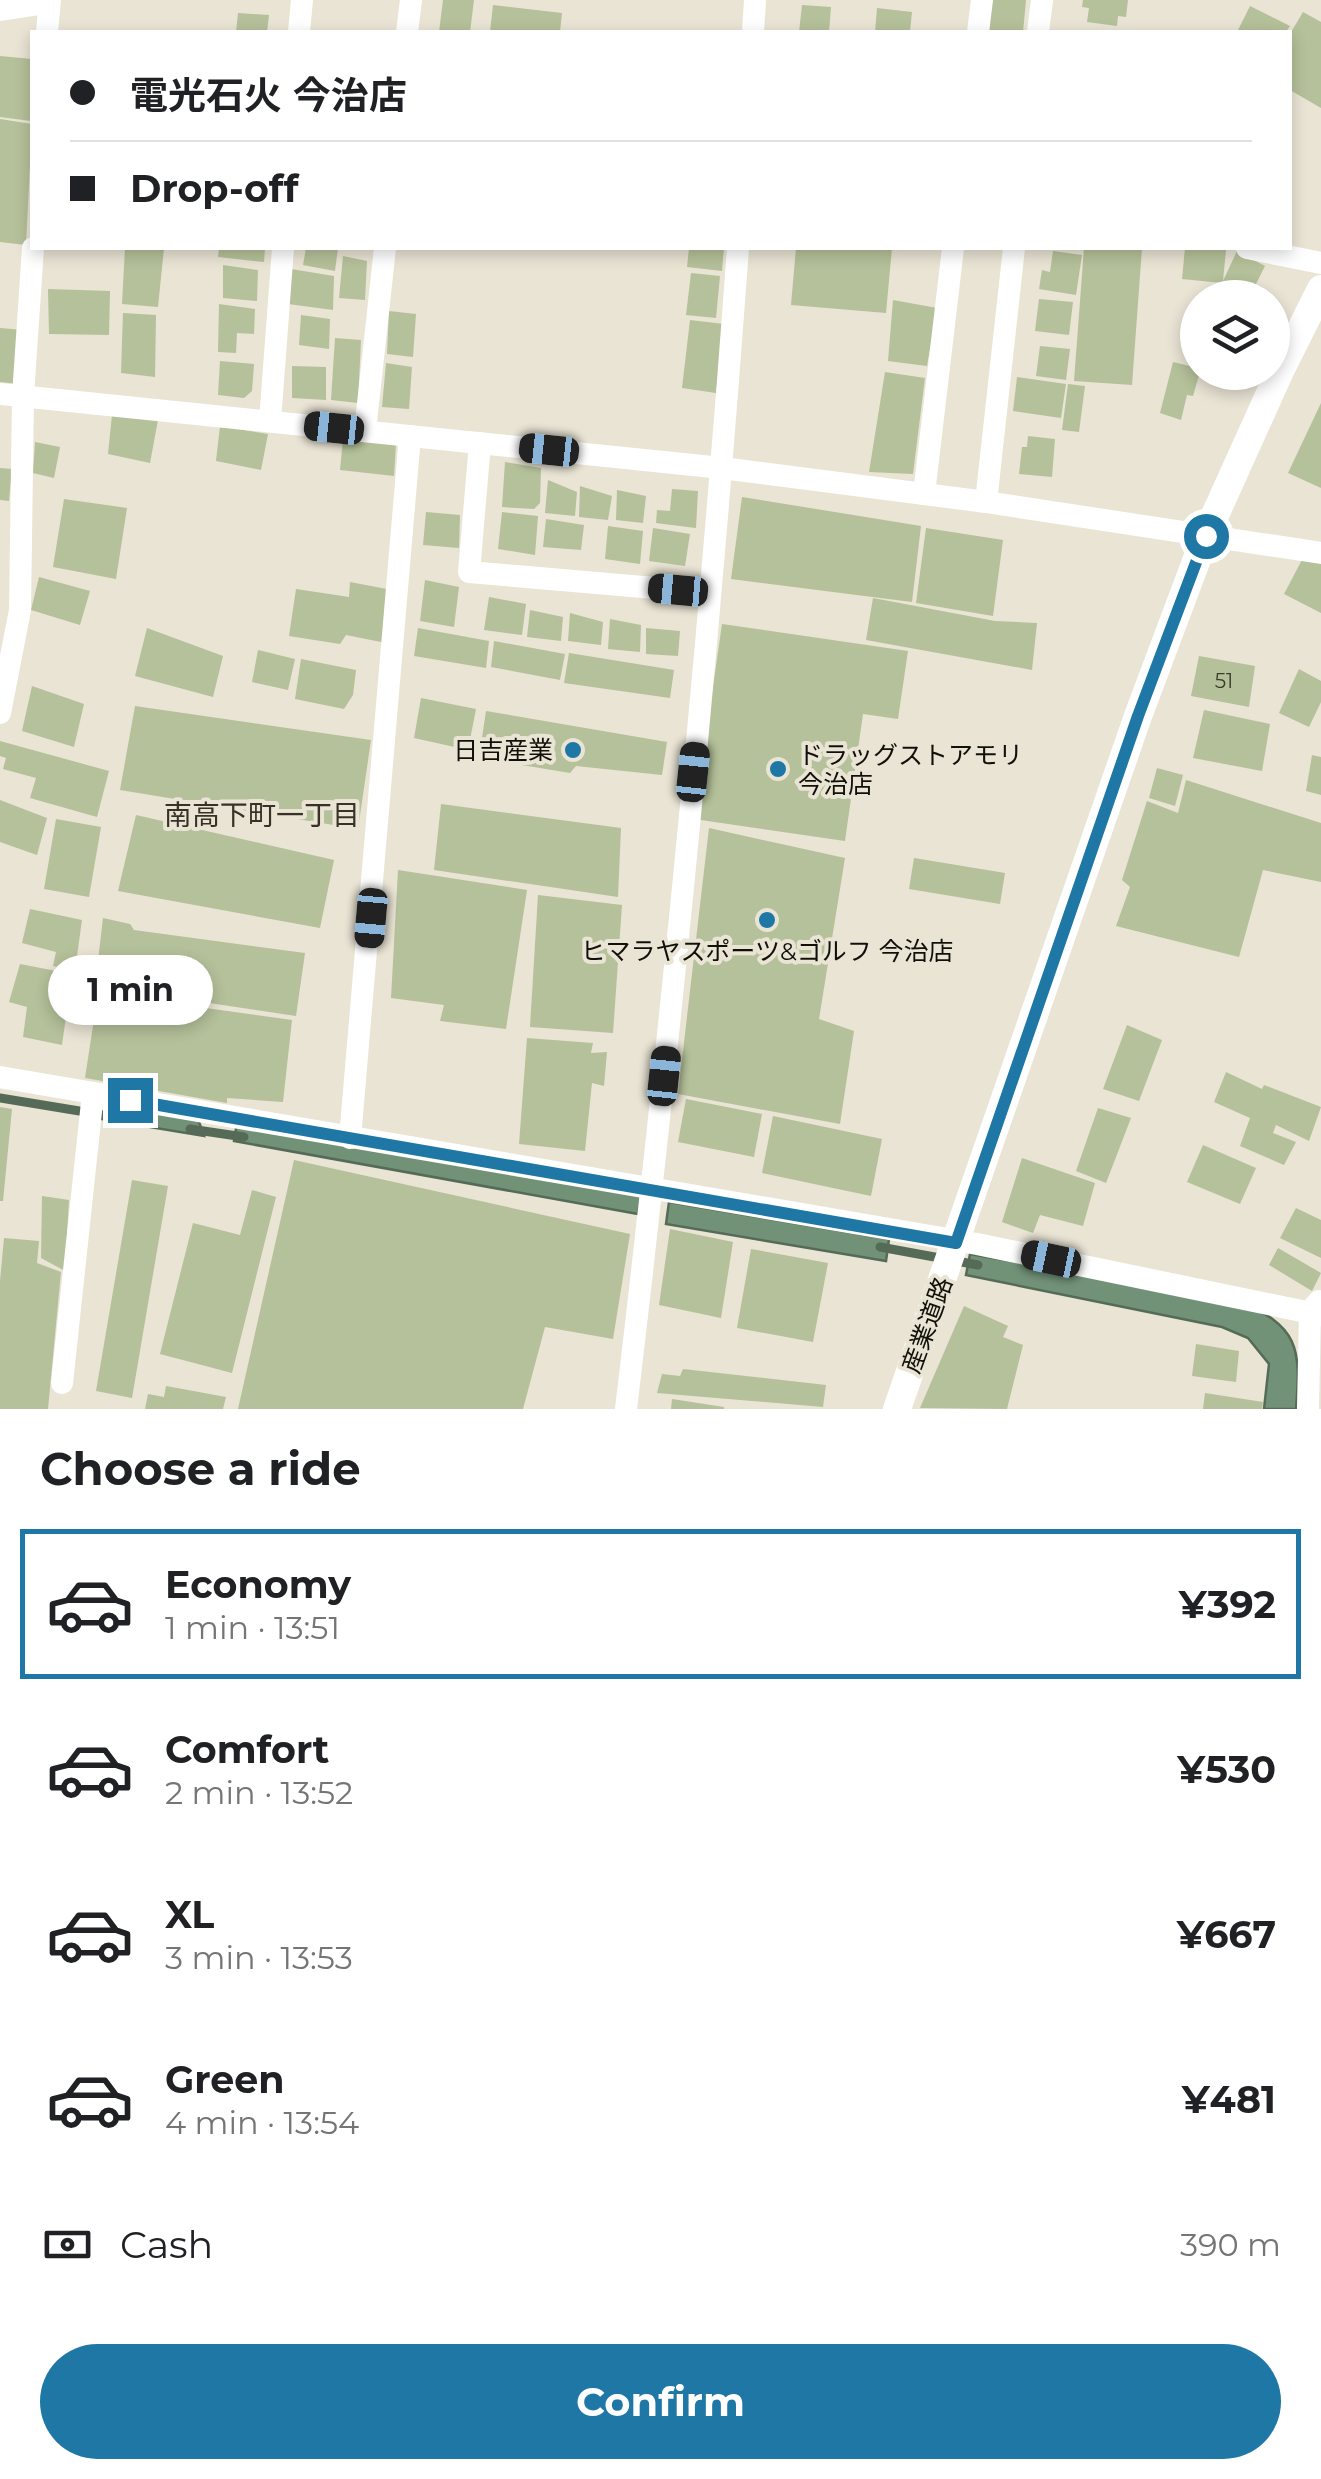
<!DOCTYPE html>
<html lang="en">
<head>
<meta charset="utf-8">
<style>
	body { margin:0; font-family:Montserrat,"Noto Sans JP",sans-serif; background:#f6f6f6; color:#202124; height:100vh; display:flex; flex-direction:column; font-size:38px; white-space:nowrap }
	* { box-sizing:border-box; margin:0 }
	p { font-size:32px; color:#757577 }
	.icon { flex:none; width:55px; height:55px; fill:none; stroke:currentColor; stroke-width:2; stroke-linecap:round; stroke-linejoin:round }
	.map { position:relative; height:1409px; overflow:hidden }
	.details { display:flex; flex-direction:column; background:#fff; flex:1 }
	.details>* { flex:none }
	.banner { position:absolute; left:30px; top:30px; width:1262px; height:220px; border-radius:0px; box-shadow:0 5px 15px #0003; display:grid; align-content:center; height:220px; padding:0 40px; background:#fff }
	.tools { position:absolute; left:1180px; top:280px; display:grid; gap:20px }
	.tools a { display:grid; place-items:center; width:110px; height:110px; border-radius:50%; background:#fff; box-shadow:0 5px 15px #0003; font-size:50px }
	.end { position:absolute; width:45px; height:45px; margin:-22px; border:12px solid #1e77a5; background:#fff; box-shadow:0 0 0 5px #fff }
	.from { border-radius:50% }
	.bubble { position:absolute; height:70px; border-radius:35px; background:#fff; box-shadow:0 5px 15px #0003; font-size:32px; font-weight:700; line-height:70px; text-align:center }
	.car { position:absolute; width:30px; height:60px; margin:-30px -15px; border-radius:12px; box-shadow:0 0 8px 2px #0007; background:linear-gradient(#222 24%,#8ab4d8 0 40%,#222 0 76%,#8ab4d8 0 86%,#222 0) }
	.banner b { display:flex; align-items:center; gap:35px; height:95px; font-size:38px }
	.banner b+b { border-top:2px solid #e0e0e0 }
	.banner i { width:25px; height:25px; background:#202124 }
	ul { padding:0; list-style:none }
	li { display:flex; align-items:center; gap:30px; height:150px; margin:0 20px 15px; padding:0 20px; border:5px solid transparent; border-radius:0px }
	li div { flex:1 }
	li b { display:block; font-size:38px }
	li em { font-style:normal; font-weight:700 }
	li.current { border-color:#1e77a5 }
	li>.icon { width:90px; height:90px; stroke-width:1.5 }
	h2 { padding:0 40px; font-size:45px; line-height:120px }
	.pay { display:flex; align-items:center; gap:25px; height:110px; padding:0 40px; font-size:38px }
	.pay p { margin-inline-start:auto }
	.button { display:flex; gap:20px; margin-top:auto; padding:20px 40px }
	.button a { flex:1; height:115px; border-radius:60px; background:#1e77a5; color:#fff; font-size:40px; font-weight:700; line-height:115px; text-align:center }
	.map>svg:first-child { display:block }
	.water { fill:#729278; stroke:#556b57; stroke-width:2.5 }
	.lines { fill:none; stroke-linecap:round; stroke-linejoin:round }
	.stream { stroke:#556b57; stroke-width:9 }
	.building { fill:#b5c19a }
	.minor { stroke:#fff; stroke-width:22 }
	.tertiary { stroke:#fff; stroke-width:28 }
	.route { stroke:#1e77a5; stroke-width:12 }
	.poi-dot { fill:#1e77a5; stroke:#e9e4d4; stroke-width:4 }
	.labels { text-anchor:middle; stroke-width:8; stroke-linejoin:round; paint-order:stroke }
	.number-label { font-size:20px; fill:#393c2d }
	.poi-label { font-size:25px; fill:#100f09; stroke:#e9e4d4; text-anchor:end }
	.street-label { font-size:25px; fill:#100f09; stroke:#e9e4d4 }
	.neighbourhood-label { font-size:28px; fill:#363225; stroke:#e9e4d4 }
</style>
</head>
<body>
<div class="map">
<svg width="1321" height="1409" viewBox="0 0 1321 1409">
	<rect width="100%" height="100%" fill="#e9e4d4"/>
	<g class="water">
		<path d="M117,1103L197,1116L204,1136L101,1119Z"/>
		<path d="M237,1122L641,1195L638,1214L234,1141Z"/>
		<path d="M669,1202L889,1239L886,1261L666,1224Z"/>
		<path d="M970,1254L1237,1301C1299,1325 1301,1348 1296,1409H1264L1269,1364L1248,1338L1222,1327L966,1275Z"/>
	</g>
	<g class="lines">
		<g class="stream">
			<path d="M0,1098L116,1117"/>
			<path d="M190,1129L244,1137"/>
			<path d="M880,1247L978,1265"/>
		</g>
	</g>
	<g class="building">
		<path d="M443,0H474L470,32H439Z"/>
		<path d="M992,0H1026L1023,32H989Z"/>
		<path d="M1083,0H1128L1126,17L1118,16L1117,26L1087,22L1089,8L1082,7Z"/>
		<path d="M493,5L562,13L560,32H490Z"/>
		<path d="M802,5L831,7L829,32H799Z"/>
		<path d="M1250,6L1290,26L1286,32H1237Z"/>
		<path d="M877,8L912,12L910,32H875Z"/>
		<path d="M1303,12L1321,22V108L1290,90V34Z"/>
		<path d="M238,13L269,15L267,32H236Z"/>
		<path d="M0,56L32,59L31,121L0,117Z"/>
		<path d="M0,119L32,124L26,245L0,242Z"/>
		<path d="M125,248H164L158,307L122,304Z"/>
		<path d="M219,248H265L264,262L218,257Z"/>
		<path d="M306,248H338L335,271L303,265Z"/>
		<path d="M689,248H724L722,271L687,267Z"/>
		<path d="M796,248H892L886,313L791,305Z"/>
		<path d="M1084,248H1142L1132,385L1074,381Z"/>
		<path d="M1185,248L1226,250L1223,281L1237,251L1265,266L1249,298H1216L1222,283L1182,279Z"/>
		<path d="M1053,251L1082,255L1076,295L1039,289L1042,270L1050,272Z"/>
		<path d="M343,256L367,261L365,300L339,298Z"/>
		<path d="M223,265L258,270L257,301L223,298Z"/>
		<path d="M291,269L334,276L333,310L288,304Z"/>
		<path d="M691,273L720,276L716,318L686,315Z"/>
		<path d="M48,289L110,291L109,335L49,334Z"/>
		<path d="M1039,299L1073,302L1069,335L1035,331Z"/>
		<path d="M893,300L937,308L927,366L888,361Z"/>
		<path d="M219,304L255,309L254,334L237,333L236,353L218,352Z"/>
		<path d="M389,311L416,314L413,357L387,354Z"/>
		<path d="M123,313L156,315L155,377L121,373Z"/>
		<path d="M301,315L330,319L329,349L299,345Z"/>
		<path d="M690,320L724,324L716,393L682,388Z"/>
		<path d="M0,328L24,330L20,384L0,382Z"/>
		<path d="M335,338L361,340L358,403L331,400Z"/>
		<path d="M1040,346L1070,349L1066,380L1036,376Z"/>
		<path d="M220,361L254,364L252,391L244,398L218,395Z"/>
		<path d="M1173,362L1198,368L1200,372L1193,396L1187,395L1181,420L1160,413Z"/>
		<path d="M386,363L412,367L409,409L382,407Z"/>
		<path d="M292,366L326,367V400L292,398Z"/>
		<path d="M885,372L925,378L913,474L869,472Z"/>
		<path d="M1017,377L1066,384L1061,418L1013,411Z"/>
		<path d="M1068,384L1085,386L1079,432L1062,430Z"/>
		<path d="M1321,403V488L1288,473Z"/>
		<path d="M112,415L158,420L150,463L108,454Z"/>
		<path d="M220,426L268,434L261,470L216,461Z"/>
		<path d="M1028,436L1055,439L1052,477L1019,474L1022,447H1027Z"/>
		<path d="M343,439L396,444L394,476L340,470Z"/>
		<path d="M35,442L60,447L54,478L33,473Z"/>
		<path d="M505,462L541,468L540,503L534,509L502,507Z"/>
		<path d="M0,468L12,469L9,501L0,500Z"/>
		<path d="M548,480L577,492L575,516L545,513Z"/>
		<path d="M580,486L612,496L608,520L579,517Z"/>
		<path d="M672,489L698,491L696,528L656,523L657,510L670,511Z"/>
		<path d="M617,490L646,496L643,523L616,520Z"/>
		<path d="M742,497L921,526L912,602L731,579Z"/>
		<path d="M64,499L127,508L116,579L53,567Z"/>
		<path d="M426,512L460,515L459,548L423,545Z"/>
		<path d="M502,512L538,516L535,555L498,549Z"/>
		<path d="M546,519L584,525L581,550L543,547Z"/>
		<path d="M608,526L643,531L640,564L605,559Z"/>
		<path d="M653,528L690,534L685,566L649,561Z"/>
		<path d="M926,528L1003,540L993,616L916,603Z"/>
		<path d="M1304,556L1321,564V613L1284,594Z"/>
		<path d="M39,577L90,591L80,625L31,610Z"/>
		<path d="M425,580L459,587L454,627L420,621Z"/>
		<path d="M350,582L392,590L386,643L346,635L340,644L289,636L296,589L349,597Z"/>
		<path d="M489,597L526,604L522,635L484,630Z"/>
		<path d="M873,598L995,621L1037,623L1032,670L866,640Z"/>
		<path d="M530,610L563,617L561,641L527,637Z"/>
		<path d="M570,613L603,622L601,645L568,641Z"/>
		<path d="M610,619L641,625L640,652L608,649Z"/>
		<path d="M722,624L908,651L898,719L863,714L845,841L694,819Z"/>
		<path d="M147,628L223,656L213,697L135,676Z"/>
		<path d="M418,628L489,641L486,668L414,656Z"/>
		<path d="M646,628L680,631L678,656L646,654Z"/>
		<path d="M494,641L565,654L560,680L491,667Z"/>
		<path d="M258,650L295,659L288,690L252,682Z"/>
		<path d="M569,653L674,670L670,698L564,683Z"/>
		<path d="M1199,656L1255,666L1249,707L1191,696Z"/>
		<path d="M301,659L356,670L353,695L344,709L295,699Z"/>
		<path d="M1299,669L1321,681V702L1309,727L1279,713Z"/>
		<path d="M32,686L84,704L74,747L22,731Z"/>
		<path d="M421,698L476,709L468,750L414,738Z"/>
		<path d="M135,706L371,740L358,829L120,790Z"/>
		<path d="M1204,710L1270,724L1262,771L1193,758Z"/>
		<path d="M486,711L667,742L662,775L576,766L570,773L479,758Z"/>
		<path d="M0,741L109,771L97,817L30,798L36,778L3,769L6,758L0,756Z"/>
		<path d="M1312,755L1321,757V795L1306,791Z"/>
		<path d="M1157,768L1183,775L1175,806L1149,798Z"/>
		<path d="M1186,780L1321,823V882L1263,870L1239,957L1116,926L1130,887L1122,880L1147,801L1178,813Z"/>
		<path d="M0,800L47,818L37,855L0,842Z"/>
		<path d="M441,804L621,828L618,897L434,870Z"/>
		<path d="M136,815L334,860L320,928L118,891Z"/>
		<path d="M56,819L101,827L89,897L44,889Z"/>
		<path d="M709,828L845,858L819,1019L854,1031L840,1124L678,1094Z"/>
		<path d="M914,858L1005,873L1000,904L909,889Z"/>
		<path d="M398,870L527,890L506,1029L440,1021L444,1005L391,998Z"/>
		<path d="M538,895L622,905L613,1033L530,1027Z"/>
		<path d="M30,909L82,920L75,970L53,966L56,952L22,943Z"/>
		<path d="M103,918L130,924L134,930L305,953L296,1016L95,986Z"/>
		<path d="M20,964L72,974L62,1045L23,1037L27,1007L9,1002Z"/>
		<path d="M98,993L292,1020L283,1102L227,1098V1103L85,1078Z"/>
		<path d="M1127,1025L1162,1040L1139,1101L1103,1089Z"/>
		<path d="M527,1038L593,1043L591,1053L607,1052L604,1086L592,1083L585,1151L519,1144Z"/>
		<path d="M1226,1072L1262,1089L1264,1085L1321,1107L1309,1141L1276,1125L1273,1133L1296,1142L1284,1165L1240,1146L1250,1118L1214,1102Z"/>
		<path d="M686,1099L762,1114L754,1157L678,1142Z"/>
		<path d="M0,1107L12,1109L3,1201H0Z"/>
		<path d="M1098,1108L1131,1118L1106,1183L1076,1171Z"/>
		<path d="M773,1116L882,1139L871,1196L762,1173Z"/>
		<path d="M1203,1145L1256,1168L1240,1204L1187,1182Z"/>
		<path d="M1022,1158L1095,1183L1083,1226L1040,1215L1033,1233L1002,1222Z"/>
		<path d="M294,1160L630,1234L613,1339L545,1327L523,1409H238Z"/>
		<path d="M132,1180L168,1186L132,1398L96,1391Z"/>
		<path d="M252,1190L276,1197L232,1373L160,1354L193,1223L240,1235Z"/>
		<path d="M42,1196L69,1200L65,1271L41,1258Z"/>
		<path d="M1296,1208L1321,1220V1258L1280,1238Z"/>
		<path d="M670,1229L733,1242L721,1318L659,1305Z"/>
		<path d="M4,1238L39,1241L37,1263L61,1272L48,1409H0V1281Z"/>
		<path d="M1278,1248L1321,1273L1312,1291L1269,1265Z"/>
		<path d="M751,1249L828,1263L813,1342L737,1328Z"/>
		<path d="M964,1306L1008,1326L1003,1337L1023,1345L1007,1409L920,1408Z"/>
		<path d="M1196,1344L1239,1351L1236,1382L1192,1376Z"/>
		<path d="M683,1369L826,1385L823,1407L657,1393L662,1374L680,1376Z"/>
		<path d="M166,1386L226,1397L223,1409H145L148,1394L164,1397Z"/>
		<path d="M1205,1393L1263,1402L1262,1409H1203Z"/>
		<path d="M672,1399L724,1407V1409H671Z"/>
	</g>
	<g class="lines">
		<g class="minor">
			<path d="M47,32L50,0"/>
			<path d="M299,32L302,0"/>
			<path d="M407,32L411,0"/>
			<path d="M753,32L755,0"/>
			<path d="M978,32L982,0"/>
			<path d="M1038,32L1042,0"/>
			<path d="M1247,248L1321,263"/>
			<path d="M0,394L722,468L986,502L1321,553"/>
			<path d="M270,421L283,248"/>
			<path d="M365,431L385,248"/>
			<path d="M480,443L469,572L678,590"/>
			<path d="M924,494L953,248"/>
			<path d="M986,502L1014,248"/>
			<path d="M0,713L20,610L23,396L33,248"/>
			<path d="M0,1077L977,1244L1321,1315"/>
			<path d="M350,1138L410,436"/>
			<path d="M62,1383L93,1093"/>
			<path d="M626,1409C672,1023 710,635 738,248"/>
			<path d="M1308,1409L1310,1311L1319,1301"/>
		</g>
		<g class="tertiary">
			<path d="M0,7L46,0"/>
			<path d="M897,1409L1138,716L1206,535L1280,371L1321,289"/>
		</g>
	</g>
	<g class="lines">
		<path class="route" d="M130,1100L956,1243L1138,716L1206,536"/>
	</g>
	<g class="poi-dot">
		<circle cx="573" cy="750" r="10"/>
		<circle cx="778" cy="769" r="10"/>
		<circle cx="767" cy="920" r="10"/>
	</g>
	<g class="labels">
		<g class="number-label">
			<text x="1224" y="688">51</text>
		</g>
		<g class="poi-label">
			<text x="553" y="759">日吉産業</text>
			<text x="798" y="764" text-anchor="start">ドラッグストアモリ<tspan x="798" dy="29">今治店</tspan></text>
			<text x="767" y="960" text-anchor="middle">ヒマラヤスポーツ&amp;ゴルフ 今治店</text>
		</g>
		<g class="street-label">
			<text transform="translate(927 1325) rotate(-70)" y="9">産業道路</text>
		</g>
		<g class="neighbourhood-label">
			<text x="262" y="825">南高下町一丁目</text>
		</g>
	</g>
</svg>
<div class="tools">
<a><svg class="icon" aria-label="layers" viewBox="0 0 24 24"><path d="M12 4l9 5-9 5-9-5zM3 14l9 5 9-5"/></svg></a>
</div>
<i class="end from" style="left:1206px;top:536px"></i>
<i class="end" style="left:130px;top:1100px"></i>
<div class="bubble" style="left:48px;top:955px;width:165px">1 min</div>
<i class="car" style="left:334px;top:428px;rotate:276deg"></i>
<i class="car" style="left:549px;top:450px;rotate:276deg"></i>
<i class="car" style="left:678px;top:590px;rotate:275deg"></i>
<i class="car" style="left:693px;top:772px;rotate:6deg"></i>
<i class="car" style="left:371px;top:918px;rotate:185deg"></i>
<i class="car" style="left:664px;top:1076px;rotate:6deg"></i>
<i class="car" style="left:1051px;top:1259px;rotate:282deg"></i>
<div class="banner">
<b><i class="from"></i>電光石火 今治店</b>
<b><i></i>Drop-off</b>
</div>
</div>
<section class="details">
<h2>Choose a ride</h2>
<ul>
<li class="current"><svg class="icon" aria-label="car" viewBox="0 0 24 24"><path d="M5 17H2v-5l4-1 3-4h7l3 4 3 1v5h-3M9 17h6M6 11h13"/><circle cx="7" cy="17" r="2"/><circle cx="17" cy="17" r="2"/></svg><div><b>Economy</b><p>1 min · 13:51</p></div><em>¥392</em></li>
<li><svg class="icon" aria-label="car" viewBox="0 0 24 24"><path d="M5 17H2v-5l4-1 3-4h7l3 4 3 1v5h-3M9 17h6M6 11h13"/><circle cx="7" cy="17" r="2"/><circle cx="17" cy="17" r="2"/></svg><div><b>Comfort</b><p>2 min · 13:52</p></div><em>¥530</em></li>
<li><svg class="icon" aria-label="car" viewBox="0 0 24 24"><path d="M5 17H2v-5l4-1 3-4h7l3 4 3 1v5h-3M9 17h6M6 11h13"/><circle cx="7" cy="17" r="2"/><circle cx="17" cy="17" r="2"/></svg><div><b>XL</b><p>3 min · 13:53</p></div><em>¥667</em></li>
<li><svg class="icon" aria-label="car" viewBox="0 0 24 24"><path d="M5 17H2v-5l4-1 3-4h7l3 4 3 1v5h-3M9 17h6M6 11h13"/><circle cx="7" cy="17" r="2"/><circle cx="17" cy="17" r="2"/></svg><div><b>Green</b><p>4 min · 13:54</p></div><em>¥481</em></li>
</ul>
<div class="pay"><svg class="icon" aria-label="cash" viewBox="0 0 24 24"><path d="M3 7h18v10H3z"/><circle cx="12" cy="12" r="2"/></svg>Cash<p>390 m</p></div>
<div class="button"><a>Confirm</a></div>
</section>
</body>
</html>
